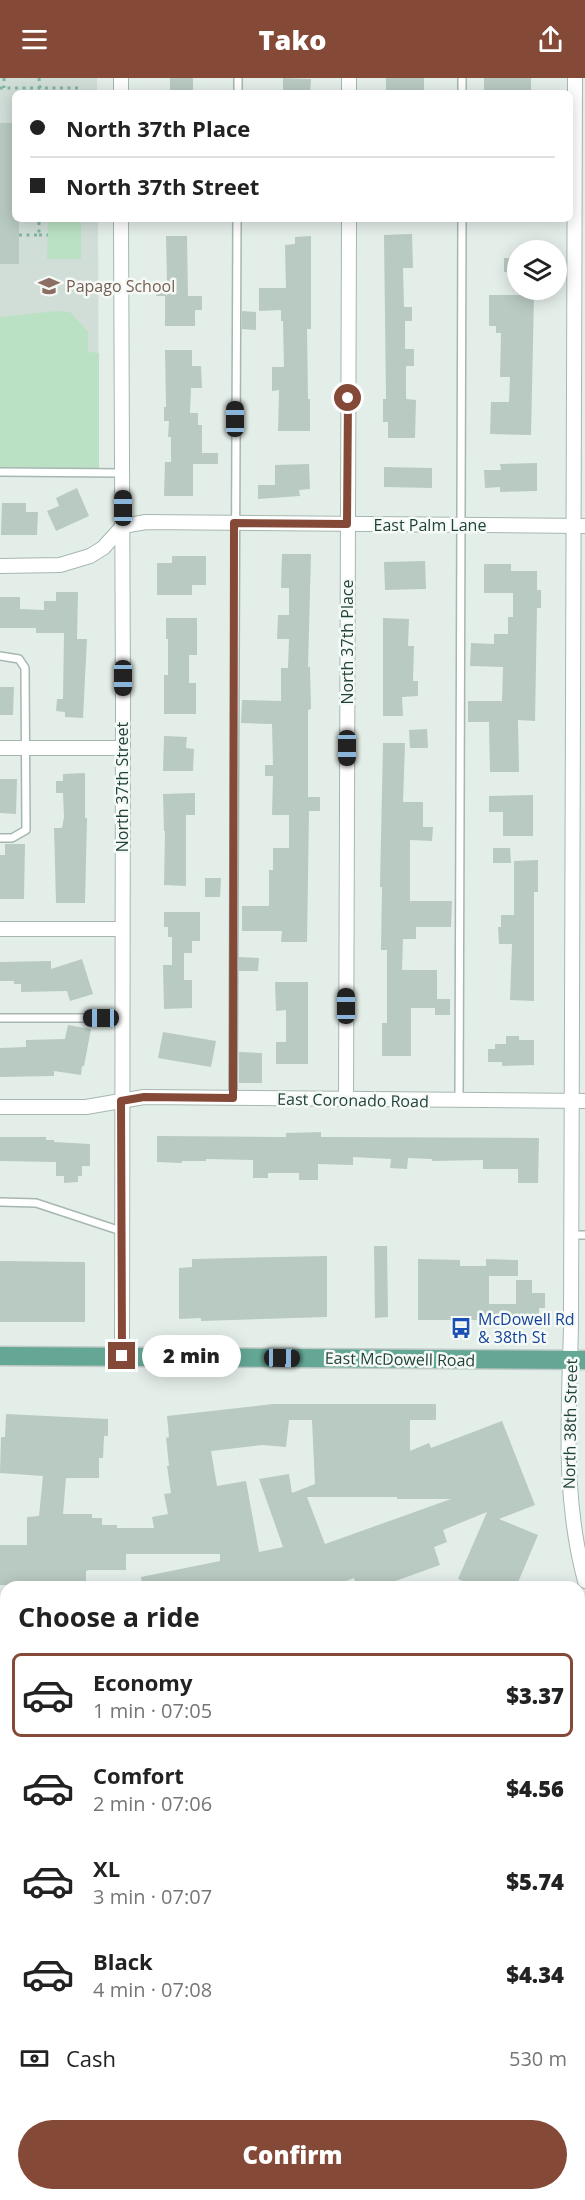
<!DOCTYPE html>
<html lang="en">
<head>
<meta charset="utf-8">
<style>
	body { margin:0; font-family:"Open Sans",sans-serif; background:#f2f2f2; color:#222; height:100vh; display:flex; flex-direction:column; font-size:22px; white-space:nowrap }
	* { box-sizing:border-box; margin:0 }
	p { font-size:20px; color:#767676 }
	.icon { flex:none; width:33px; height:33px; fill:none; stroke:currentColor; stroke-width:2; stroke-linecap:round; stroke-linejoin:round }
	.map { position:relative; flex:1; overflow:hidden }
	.details { position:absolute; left:0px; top:1503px; width:585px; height:620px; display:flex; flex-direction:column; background:#fff; border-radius:18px 18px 0 0; box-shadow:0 3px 15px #0003 }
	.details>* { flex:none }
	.guide { position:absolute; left:12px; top:12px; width:561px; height:132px; border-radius:9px; box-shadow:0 3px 15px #0003; display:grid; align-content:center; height:132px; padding:0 18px; background:#fff }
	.controls { position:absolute; left:507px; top:162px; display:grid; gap:12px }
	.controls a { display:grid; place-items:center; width:60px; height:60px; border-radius:50%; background:#fff; box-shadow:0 3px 15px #0003; font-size:30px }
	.end { position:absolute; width:27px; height:27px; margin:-14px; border:8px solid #854938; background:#fff; box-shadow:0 0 0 3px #fff }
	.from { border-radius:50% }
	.bubble { position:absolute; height:42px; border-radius:21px; background:#fff; box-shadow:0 3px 15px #0003; font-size:20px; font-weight:800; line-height:42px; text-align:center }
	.car { position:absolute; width:18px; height:36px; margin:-18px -9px; border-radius:8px; box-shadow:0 0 4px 2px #0007; background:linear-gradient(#222 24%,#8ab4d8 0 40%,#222 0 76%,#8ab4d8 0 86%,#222 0) }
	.guide b { display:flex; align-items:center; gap:21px; height:57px; font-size:22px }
	.guide b+b { border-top:2px solid #e0e0e0 }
	.guide i { width:15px; height:15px; background:#222 }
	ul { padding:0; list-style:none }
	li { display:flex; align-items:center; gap:18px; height:84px; margin:0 12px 9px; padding:0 6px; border:3px solid transparent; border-radius:9px }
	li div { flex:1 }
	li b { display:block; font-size:22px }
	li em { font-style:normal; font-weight:800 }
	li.current { border-color:#854938 }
	li>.icon { width:54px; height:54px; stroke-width:1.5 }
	h2 { padding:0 18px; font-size:27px; line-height:72px }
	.pay { display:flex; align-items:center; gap:15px; height:66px; padding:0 18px; font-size:22px }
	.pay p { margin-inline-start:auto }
	.primary-button { display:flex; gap:12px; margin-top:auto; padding:12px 18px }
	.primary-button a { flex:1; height:69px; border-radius:36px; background:#854938; color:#fff; font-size:24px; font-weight:800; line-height:69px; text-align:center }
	header { display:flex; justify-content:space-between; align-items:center; height:78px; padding:0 18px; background:#854938; color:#fff; font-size:27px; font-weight:800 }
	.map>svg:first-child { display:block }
	.built { fill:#d1ded8 }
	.green { fill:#bbe1c4 }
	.building { fill:#b8cac2; fill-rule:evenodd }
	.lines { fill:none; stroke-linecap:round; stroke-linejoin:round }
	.lane-casing { stroke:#a6b7b0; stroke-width:10 }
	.street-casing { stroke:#a6b7b0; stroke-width:16 }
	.primary-casing { stroke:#c1cac7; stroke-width:21 }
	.path { stroke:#81b5a3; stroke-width:3; stroke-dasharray:3 4.5; stroke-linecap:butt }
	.lane { stroke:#fff; stroke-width:7 }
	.street { stroke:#fff; stroke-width:14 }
	.primary { stroke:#64a795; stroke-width:18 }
	.route { stroke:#854938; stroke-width:8 }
	.labels { text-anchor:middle; stroke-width:5; stroke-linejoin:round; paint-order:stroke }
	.education-label { font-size:16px; fill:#785e54; stroke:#f5faf7; text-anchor:start }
	.street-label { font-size:16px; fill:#214238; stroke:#f5faf7 }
	.transit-label { font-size:16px; fill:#164399; stroke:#f5faf7; text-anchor:start }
</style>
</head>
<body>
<header><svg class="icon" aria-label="menu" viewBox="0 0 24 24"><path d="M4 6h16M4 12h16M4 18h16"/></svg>Tako<svg class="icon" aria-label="share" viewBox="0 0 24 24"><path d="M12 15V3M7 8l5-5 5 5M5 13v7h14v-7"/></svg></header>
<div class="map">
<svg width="585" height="2122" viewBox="0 0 585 2122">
	<rect width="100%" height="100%" fill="#e4eee9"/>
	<path class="built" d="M0,0H97V15H15V141H98L99,391H0Z"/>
	<g class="green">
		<path d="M48,141H81V181H47Z"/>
		<path d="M57,233L70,234L88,254V274L99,275V391L0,392V239Z"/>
	</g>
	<g class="building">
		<rect x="170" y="0" width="23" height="15"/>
		<path d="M283,0L311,1L310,15H283Z"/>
		<rect x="386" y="0" width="38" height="15"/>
		<path d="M484,0H531V15H502V12H484Z"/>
		<path d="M0,45H15V141H19V186H0Z"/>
		<path d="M412,156L413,190H403L404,229H412V243H405V271H414V288H406V321L416,322L415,360H388V344H383V321H386L384,157Z"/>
		<path d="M166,158H187L188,218H202V232H195V248H165V218H156V206H167Z"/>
		<path d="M311,158V251H307L308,321H310V353H278L279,312L272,313V289H284L283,243H281V232L259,233V210H286L285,167L295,166V159Z"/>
		<rect x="504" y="180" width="14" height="14"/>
		<path d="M489,217H534L531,357L490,356L491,324H509L510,299H500L501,255H496V248H489Z"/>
		<path d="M242,233L256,234V252L242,251Z"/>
		<path d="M165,272H192V288H201L202,310H191L190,335H198V347H202V375H218V386H193V418H164L165,384H171V359H168L169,343H164V329H166Z"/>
		<path d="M537,385V413L500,414V409L485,410L484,392H501L500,386Z"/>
		<path d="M309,386L310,411L299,412L300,418L258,421V407H275V387Z"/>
		<path d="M384,389L432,390V410L384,409Z"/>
		<path d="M77,410L89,438L56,453L47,433L59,428L56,420Z"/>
		<path d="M2,425H26V434H38L37,457H1Z"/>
		<path d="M282,476H311L308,589H310L311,631L308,632V719H320V733H309L307,864H281L282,853H242V828H269V792H273V770H289V737H272L273,698H265V687H273L272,646L241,645L242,622L281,623V590H288L289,561H277L278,537H289V510H281Z"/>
		<path d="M172,478H206V507H192V517H157V485H172Z"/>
		<path d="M425,483L426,511L385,512L384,484Z"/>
		<path d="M484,486H511V493H537V512H541V530H537L535,643L518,642L519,694H490L489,644H468V623H502L503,589L470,588L471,565L494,566V556H508V539H513V515H484Z"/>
		<path d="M56,514H78L77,561H87L83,640L65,639V634L56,633L57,621H63L64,555H36V550H0V519H20V531L44,532V523H56Z"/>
		<path d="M166,540H197V577H189V605H196V636H164V597H168V561H166Z"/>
		<path d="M383,540L409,541L408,568H414L413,603H418V618L402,619L403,638H383Z"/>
		<path d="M0,609H14L13,637H0Z"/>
		<path d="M427,651L428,670H410L409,652Z"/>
		<path d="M164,658L187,659L186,670L194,671L193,693H163Z"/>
		<path d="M383,665H405L403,724H423V749H433L432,763L410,762V823H452L451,849H416V861H403L402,892H437V921H450V937H435V930H411V978H382V945H387V872H381L382,809H380Z"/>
		<path d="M85,695V740H87L85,825H56L54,750H62L64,739L63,715H56V703H63V696Z"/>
		<path d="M0,701H17L16,736L0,735Z"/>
		<path d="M195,715V737H186V808L164,807L165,753H164L163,716Z"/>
		<path d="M533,717V758H503V734H489V718Z"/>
		<path d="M5,766H25L24,821H0V777H5Z"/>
		<path d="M493,770H510L511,785H493Z"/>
		<path d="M538,782V814H534V923L510,922L512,866H499L498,849H501V837H514V783Z"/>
		<path d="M205,800H221L220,819H205Z"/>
		<path d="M164,834H200V863H192V875H184V902H192V930L164,931L163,887H172V859H168V849H164Z"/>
		<path d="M239,879L259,880L258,893H239Z"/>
		<path d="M82,881L93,916L70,923L67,913L21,914V906H14V903H0V884L51,883V891Z"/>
		<path d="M275,904H308V986H276V964H286V932L276,933Z"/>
		<path d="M68,947L91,951L84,988H82L81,997L54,993V998L0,999V970L26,969V962L65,961Z"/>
		<path d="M163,954L216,963L211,989L158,980Z"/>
		<path d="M506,958H519V962H534V987L502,988V984H488V971H495V966H506Z"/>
		<path d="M239,974L262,975V1005H239Z"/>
		<path d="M321,1054V1059L539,1060L538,1105H518V1091H483V1082L432,1083V1081L408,1080L407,1091L390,1090L391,1081L353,1079V1087L318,1086V1102H299V1095H268V1100H253V1082L206,1081V1083H182V1085L157,1084V1058L273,1059H286V1055Z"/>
		<path d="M0,1059H46V1062H54V1064L90,1066V1088H82V1098H78V1104L64,1105V1098H56V1084L0,1083Z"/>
		<path d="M374,1168H387L388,1239L375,1240Z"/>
		<path d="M327,1178V1239L201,1243V1240L179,1241V1190L192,1189V1181Z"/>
		<path d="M418,1181L460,1182V1188H486V1181L518,1182V1198H489V1226H516V1202H532V1215H545V1230H539V1242H418Z"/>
		<path d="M0,1183L85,1184V1244H0Z"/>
		<path d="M273,1326H436V1342H410V1373L429,1365L431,1370L502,1343L535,1427L499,1441L538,1457L516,1509H477L458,1501L487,1434L443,1452L447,1464L434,1469L440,1487L379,1509H357L354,1500L331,1509H142L141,1499L220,1483V1476H126V1492H88L86,1493V1509L0,1507V1467H27V1439L39,1438L43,1398L0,1395L1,1359H5L6,1336L108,1341V1358H104L103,1380H99V1400H66L63,1436H92V1440H102V1447H117V1450H154L152,1439L168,1436L164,1416L171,1415L167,1388H169L166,1360L169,1359L167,1338ZM289,1342H312L315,1406L292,1415L289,1396L259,1401L283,1469L259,1474L246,1403L217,1408L211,1373L262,1367L286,1369ZM307,1419H397V1421H451L325,1466Z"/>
	</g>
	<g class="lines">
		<defs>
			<g id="lane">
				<path d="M238,15V0"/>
				<path d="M462,15V0"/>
				<path d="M0,394L123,395"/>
				<path d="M0,578L19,581L25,590L26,752L12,760H0"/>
				<path d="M0,940H121"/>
				<path d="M233,1020L237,141"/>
				<path d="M459,1023L462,141"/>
				<path d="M0,1124L36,1125L121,1153"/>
				<path d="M571,1157H585"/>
			</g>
			<g id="street">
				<path d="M575,0L571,1248C569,1335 562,1417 585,1503"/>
				<path d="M121,15V0"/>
				<path d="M349,15V0"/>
				<path d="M121,141L123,622L122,1278"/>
				<path d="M0,488L60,487L90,478L103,470L123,448L146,444L585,448"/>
				<path d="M0,670H123"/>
				<path d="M0,851H121"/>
				<path d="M346,1022L349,141"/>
				<path d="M0,1029H86L144,1019L585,1023"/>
			</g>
			<path id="primary" d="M0,1278L585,1282"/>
		</defs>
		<use href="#lane" class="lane-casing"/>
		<use href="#street" class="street-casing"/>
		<use href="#primary" class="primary-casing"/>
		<g class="path">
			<path d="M4,0V10"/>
			<path d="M39,0L40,10H81"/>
			<path d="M0,10H40"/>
			<path d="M13,118H15"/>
			<path d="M19,157H39V141"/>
			<path d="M39,157H48"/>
		</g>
		<use href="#lane" class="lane"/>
		<use href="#street" class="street"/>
		<use href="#primary" class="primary"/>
	</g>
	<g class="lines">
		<path class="route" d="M122,1278L121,1023L144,1019L233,1020L234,445L347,446L348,320"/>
	</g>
	<defs>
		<symbol id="school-bare" viewBox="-9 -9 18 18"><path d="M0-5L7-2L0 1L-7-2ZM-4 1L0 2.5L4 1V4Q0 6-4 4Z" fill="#8d6e63" stroke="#f5faf7" stroke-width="2.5" paint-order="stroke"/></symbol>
		<symbol id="bus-bare" viewBox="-9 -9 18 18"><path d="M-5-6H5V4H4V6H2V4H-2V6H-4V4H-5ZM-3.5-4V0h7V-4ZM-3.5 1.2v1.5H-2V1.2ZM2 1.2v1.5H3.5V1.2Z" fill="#1a4fb4" stroke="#f5faf7" stroke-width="2.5" paint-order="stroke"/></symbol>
	</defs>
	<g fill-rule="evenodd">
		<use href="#school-bare" x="34" y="193" width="30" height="30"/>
		<use href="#bus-bare" x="446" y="1235" width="30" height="30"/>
	</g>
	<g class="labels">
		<g class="education-label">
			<text x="66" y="214">Papago School</text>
		</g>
		<g class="street-label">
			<text x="430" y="453">East Palm Lane</text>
			<text transform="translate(347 564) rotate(-90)" y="6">North 37th Place</text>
			<text transform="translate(122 709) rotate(-90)" y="6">North 37th Street</text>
			<text transform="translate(353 1022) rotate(1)" y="6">East Coronado Road</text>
			<text transform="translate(400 1281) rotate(1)" y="6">East McDowell Road</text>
			<text transform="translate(570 1346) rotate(-89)" y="6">North 38th Street</text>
		</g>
		<g class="transit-label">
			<text x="478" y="1247">McDowell Rd<tspan x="478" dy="18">&amp; 38th St</tspan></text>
		</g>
	</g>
</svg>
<div class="controls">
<a><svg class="icon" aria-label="layers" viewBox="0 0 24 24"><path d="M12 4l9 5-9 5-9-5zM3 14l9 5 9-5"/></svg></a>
</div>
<i class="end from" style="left:348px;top:320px"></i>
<i class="end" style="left:122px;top:1278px"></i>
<div class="bubble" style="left:142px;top:1257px;width:99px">2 min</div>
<i class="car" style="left:235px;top:341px;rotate:0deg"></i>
<i class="car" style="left:123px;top:430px;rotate:0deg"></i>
<i class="car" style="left:123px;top:600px;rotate:180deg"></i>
<i class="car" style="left:347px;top:670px;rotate:180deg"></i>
<i class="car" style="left:346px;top:928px;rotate:0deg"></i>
<i class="car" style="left:101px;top:940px;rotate:270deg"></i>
<i class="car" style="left:282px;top:1280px;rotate:91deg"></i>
<div class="guide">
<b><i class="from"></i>North 37th Place</b>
<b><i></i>North 37th Street</b>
</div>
<section class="details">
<h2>Choose a ride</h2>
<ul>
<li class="current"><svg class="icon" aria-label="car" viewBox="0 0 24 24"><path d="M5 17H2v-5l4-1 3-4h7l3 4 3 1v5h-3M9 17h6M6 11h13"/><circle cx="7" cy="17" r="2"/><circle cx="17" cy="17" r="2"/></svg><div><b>Economy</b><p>1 min · 07:05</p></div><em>$3.37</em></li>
<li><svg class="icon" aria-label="car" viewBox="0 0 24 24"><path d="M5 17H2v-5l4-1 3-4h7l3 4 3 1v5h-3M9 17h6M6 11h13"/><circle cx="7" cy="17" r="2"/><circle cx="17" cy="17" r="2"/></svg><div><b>Comfort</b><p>2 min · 07:06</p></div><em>$4.56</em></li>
<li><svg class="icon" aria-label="car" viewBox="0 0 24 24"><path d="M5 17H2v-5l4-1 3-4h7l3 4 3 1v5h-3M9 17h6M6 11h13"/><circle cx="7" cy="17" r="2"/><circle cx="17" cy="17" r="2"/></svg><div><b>XL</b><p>3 min · 07:07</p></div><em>$5.74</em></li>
<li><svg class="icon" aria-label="car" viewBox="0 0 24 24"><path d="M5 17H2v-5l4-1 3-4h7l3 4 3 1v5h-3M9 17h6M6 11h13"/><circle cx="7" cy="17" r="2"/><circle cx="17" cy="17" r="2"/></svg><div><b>Black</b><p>4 min · 07:08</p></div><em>$4.34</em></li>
</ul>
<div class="pay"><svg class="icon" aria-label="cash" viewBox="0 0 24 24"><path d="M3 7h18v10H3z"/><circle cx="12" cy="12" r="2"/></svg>Cash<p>530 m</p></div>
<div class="primary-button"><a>Confirm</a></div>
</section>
</div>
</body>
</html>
